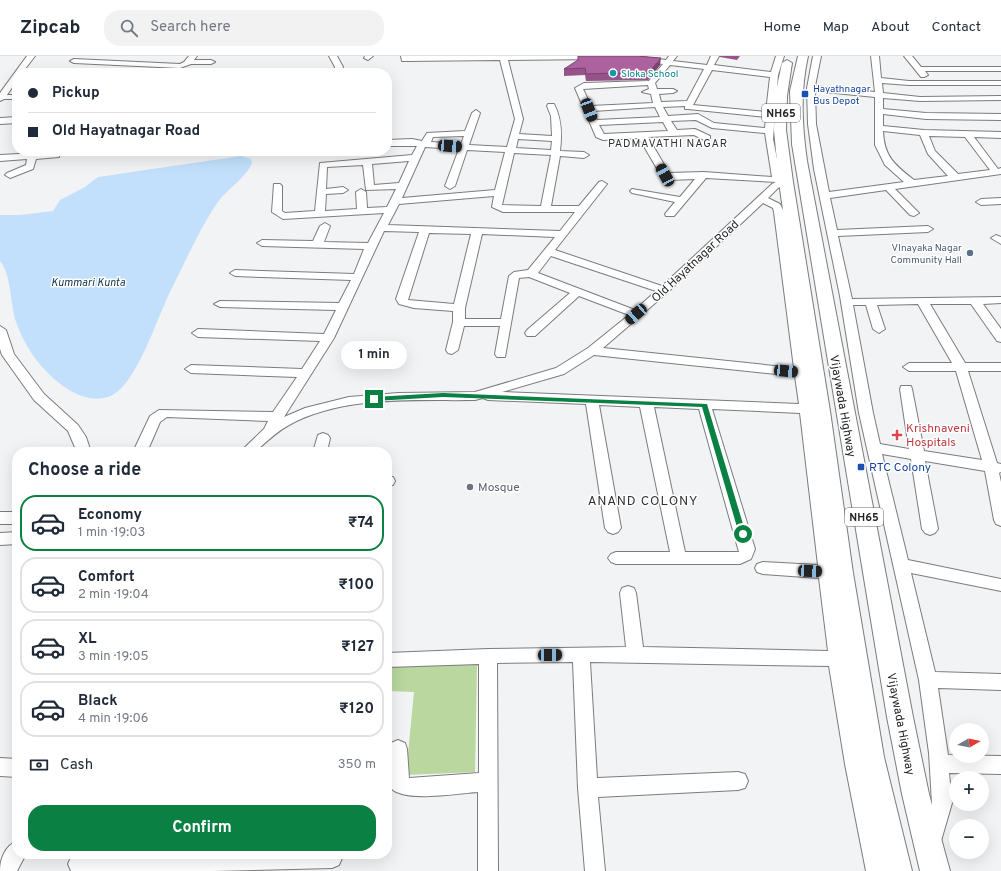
<!DOCTYPE html>
<html lang="en">
<head>
<meta charset="utf-8">
<style>
	body { margin:0; font-family:Overpass,sans-serif; background:#f2f2f3; color:#1f2937; height:100vh; display:flex; flex-direction:column; font-size:15px; white-space:nowrap }
	* { box-sizing:border-box; margin:0 }
	p { font-size:13px; color:#747a83 }
	.icon { flex:none; width:22px; height:22px; fill:none; stroke:currentColor; stroke-width:2; stroke-linecap:round; stroke-linejoin:round }
	.map { position:relative; flex:1; overflow:hidden }
	.drawer { position:absolute; left:12px; top:391px; width:380px; height:412px; display:flex; flex-direction:column; background:#fff; border-radius:16px; box-shadow:0 4px 16px #0002 }
	.drawer>* { flex:none }
	.banner { position:absolute; left:12px; top:12px; width:380px; height:88px; border-radius:16px; box-shadow:0 4px 16px #0002; display:grid; align-content:center; height:88px; padding:0 16px; background:#fff }
	.needle { width:26px; rotate:81deg }
	.controls { position:absolute; left:949px; top:667px; display:grid; gap:8px }
	.controls a { display:grid; place-items:center; width:40px; height:40px; border-radius:50%; background:#fff; box-shadow:0 4px 16px #0002; font-size:20px }
	.end { position:absolute; width:18px; height:18px; margin:-9px; border:5px solid #0b8043; background:#fff; box-shadow:0 0 0 2px #fff }
	.from { border-radius:50% }
	.bubble { position:absolute; height:28px; border-radius:14px; background:#fff; box-shadow:0 4px 16px #0002; font-size:13px; font-weight:700; line-height:28px; text-align:center }
	.car { position:absolute; width:12px; height:24px; margin:-12px -6px; border-radius:5px; box-shadow:0 0 3px 1px #0007; background:linear-gradient(#222 24%,#8ab4d8 0 40%,#222 0 76%,#8ab4d8 0 86%,#222 0) }
	.banner b { display:flex; align-items:center; gap:14px; height:38px; font-size:15px }
	.banner b+b { border-top:1px solid #e0e1e3 }
	.banner i { width:10px; height:10px; background:#1f2937 }
	ul { padding:0; list-style:none }
	li { display:flex; align-items:center; gap:12px; height:56px; margin:0 8px 6px; padding:0 8px; border:2px solid #e0e1e3; border-radius:16px }
	li div { flex:1 }
	li b { display:block; font-size:15px }
	li em { font-style:normal; font-weight:700 }
	li.on { border-color:#0b8043 }
	li>.icon { width:36px; height:36px; stroke-width:1.5 }
	h2 { padding:0 16px; font-size:18px; line-height:48px }
	.pay { display:flex; align-items:center; gap:10px; height:44px; padding:0 16px; font-size:15px }
	.pay p { margin-inline-start:auto }
	.button { display:flex; gap:8px; margin-top:auto; padding:8px 16px }
	.button a { flex:1; height:46px; border-radius:16px; background:#0b8043; color:#fff; font-size:16px; font-weight:700; line-height:46px; text-align:center }
	header { display:flex; align-items:center; gap:24px; box-sizing:border-box; height:56px; padding:0 20px; background:#fff; border-bottom:1px solid #e0e1e3 }
	header strong { font-size:19px }
	nav { display:flex; gap:22px; margin-inline-start:auto; font-size:14px }
	.search { width:280px; height:36px; background:#f2f2f3; display:flex; align-items:center; gap:10px; box-sizing:border-box; padding:0 14px; border-radius:16px; color:#747a83; font-size:15px }
	.map>svg:first-child { display:block }
	.green { fill:#bad79f }
	.water { fill:#c2e0fc }
	.lines { fill:none; stroke-linecap:round; stroke-linejoin:round }
	.minor-casing { stroke:#7b7c7e; stroke-width:2 }
	.highway-casing { stroke:#7b7c7e; stroke-width:2 }
	.minor { fill:#fff; fill-rule:evenodd }
	.highway { fill:#fff; fill-rule:evenodd }
	.wall { fill:#955389 }
	.shaded-wall { fill:#79446f }
	.building { fill:#ad619f; stroke:#79446f }
	.route { fill:#0b8043 }
	.culture-dot { fill:#0f9aa8; stroke:#fff; stroke-width:1.5 }
	.transit-dot { fill:#1a4fb4; stroke:#fff; stroke-width:1.5 }
	.service-dot { fill:#5c6f8a; stroke:#fff; stroke-width:1.5 }
	.health-dot { fill:#e0444e; stroke:#fff; stroke-width:1.5 }
	.worship-dot { fill:#6b7280; stroke:#fff; stroke-width:1.5 }
	.labels { text-anchor:middle; stroke-width:3; stroke-linejoin:round; paint-order:stroke }
	.far-culture-label { font-size:10px; fill:#0d838f; stroke:#fff; text-anchor:start }
	.far-transit-label { font-size:10px; fill:#164399; stroke:#fff; text-anchor:start }
	.far-service-label { font-size:10px; fill:#4e5e75; stroke:#fff; text-anchor:end }
	.shield { fill:#fff; stroke:#666; stroke-width:1 }
	.shield-label { font-size:11px; font-weight:bold; fill:#242525 }
	.far-neighbourhood-label { font-size:11px; letter-spacing:1px; fill:#2f3031; stroke:#fff }
	.far-water-label { font-size:11px; font-style:italic; fill:#133550; stroke:#fff }
	.street-label { font-size:12px; fill:#242525; stroke:#fff }
	.health-label { font-size:12px; fill:#be3a42; stroke:#fff; text-anchor:start }
	.transit-label { font-size:12px; fill:#164399; stroke:#fff; text-anchor:start }
	.worship-label { font-size:12px; fill:#5b616d; stroke:#fff; text-anchor:start }
	.neighbourhood-label { font-size:13px; letter-spacing:1px; fill:#2f3031; stroke:#fff }
</style>
</head>
<body>
<header>
<strong>Zipcab</strong>
<div class="search"><svg class="icon" aria-label="search" viewBox="0 0 24 24"><circle cx="10" cy="10" r="6"/><path d="M15 15l6 6"/></svg>Search here</div>
<nav><a>Home</a><a>Map</a><a>About</a><a>Contact</a></nav>
</header>
<div class="map">
<svg width="1001" height="815" viewBox="0 0 1001 815">
	<rect width="100%" height="100%" fill="#f2f3f5"/>
	<path class="green" d="M387,608L477,609L475,716L406,719L414,636L387,635Z"/>
	<path class="water" d="M241,100L251,103L252,107C246,122 227,133 217,147C198,176 184,208 169,238C157,263 137,325 114,338C91,352 62,332 46,315C32,301 21,281 15,263C11,248 10,215 0,205V159H20L53,155L60,144L85,131L98,121Z"/>
	<g class="lines">
		<defs>
			<g id="minor">
				<path d="M27,0H35L22,17H17V24L7,39H17V43H4L0,45V37Z"/>
				<path d="M189,0H197L194,4H211L215,6L211,8H191L180,12L74,7L70,5L74,3L180,8L184,6Z"/>
				<path d="M329,0H337L343,11L341,17H333L335,11Z"/>
				<path d="M365,0H373L368,4L364,2Z"/>
				<path d="M401,0H600V3H597L508,4L523,63L519,78L552,80L551,60L547,50L548,48H554C562,63 562,79 560,95L584,96L589,99L584,102L560,100L551,150H579L599,126L602,125L607,128L555,194L662,230L772,128L776,126L706,122L674,160H666L665,158L675,146L632,137L630,135L632,133L680,141L695,123L668,124L662,121L639,82L603,84L596,81L575,32L584,27L649,25L663,8L639,5L638,3L642,1L666,4L669,0H677L673,5L707,9L711,0H719L714,9L771,16L776,0H784L778,19L773,83L780,118L791,126L778,132L768,142L780,148L784,156L820,405L845,596L852,599L855,604L852,609L847,611C856,680 872,747 886,815H866L845,708L829,610L590,606L597,722L738,716L745,718L748,725L745,732L738,734L598,741L605,815H585L578,732L573,606L497,607L498,815H478V736C460,737 404,747 391,732C388,727 388,720 389,714C389,705 388,695 391,687L398,684L405,687L407,693L409,722L479,717V608L387,611V597L488,593L626,591L620,537L622,532L628,530L634,532L636,537L643,591L828,595L819,522L763,518L757,516L755,512L757,508L763,506L818,509L800,357L712,353L755,493L751,503L740,508H616L611,506L608,502L611,498L616,496H670L640,351L599,349L621,472L618,476L613,478L608,476L605,472L586,348L488,344L483,342L475,344C415,345 344,339 289,369C276,376 266,386 255,396H240L264,373L268,365L167,361L160,366L147,396H133L150,360L159,354L273,356L297,321L191,317L185,313L191,309L302,313L320,285L198,281L192,277L198,273L324,278L336,254L220,251L214,248L220,245L339,247L351,224L235,220L230,217L235,214L354,218L364,193L262,190L257,187L262,184L313,185L320,170L325,167L330,170L324,186L368,187L384,157L283,163L272,156L274,128H280L282,130V155L285,157L315,155L320,107L412,99L417,90H387V84L412,83L422,85L427,77L465,75L472,57L476,54L480,57L469,89L507,91L515,63L500,4L405,5H402ZM670,9L704,13L687,45L661,46L659,38L673,37L677,35L673,33H657L655,27ZM712,14L770,21L766,56L693,49ZM648,29L649,33L642,36L651,38L653,47L591,50L583,33ZM685,50V53H688L766,61L765,72L714,67L698,58L668,60L663,51ZM655,51L660,61L597,64L593,55ZM696,64L712,72L765,77L772,121L704,116L669,117L648,81L694,79L704,84H710V80L695,73L677,74L671,65ZM663,66L668,75L604,78L599,69ZM464,80L461,88L431,86L433,81ZM518,83L552,85L551,94L516,92ZM425,91L459,93L445,130L450,133L455,130L467,94L505,96L495,134L402,142ZM514,97L551,99L541,150L502,149ZM409,105L399,127L374,129L372,108ZM363,109L366,134L396,133L387,151L367,152L366,136L361,133L356,136L357,153L325,155L326,138L343,137L348,134L343,131L326,133L327,111ZM494,140L492,151L503,156H575L560,175L388,169L399,148ZM763,147L773,152L774,156L794,312L603,292L668,236ZM384,175L419,176L396,243L399,248L414,252L453,255V266L446,294L448,297L452,298L458,294L464,270H500L495,298L497,301H505L519,222L529,221L570,237L527,274L525,277L527,280H535L579,240L629,259L588,292L556,312L475,336L398,337L349,341L305,352L284,361L334,282ZM429,177L471,178L454,248L408,244ZM482,178L555,181L528,214L514,216L509,220L501,263H465V252ZM551,200L656,235L635,254L538,217ZM594,299L795,320L799,348L502,336L564,318ZM654,351L699,353L739,496H685Z"/>
				<path d="M813,0H821L815,30L875,36L871,0H879L881,22L909,25H1001V29H909L882,27L883,37L920,41L1001,40V44L920,45L883,42V53L926,57L1001,58V64L926,63L883,58V70L924,74L1001,76V82L974,81L998,113L1001,112V118L895,133L919,157L914,160L910,159L886,134L830,142L837,174L928,170L933,173L928,176L838,180L852,243L1001,241V247L983,248L1001,273V286L997,285L971,248H930L965,307H1001V315H968L997,407L1001,408V416L999,417L1001,426V470L996,468L994,464L985,415L925,405L938,473L935,477L930,479L925,477L922,473L911,403L882,398L908,504L1001,523V535L911,517L935,616L1001,618V634L938,632L948,699L1001,700V718L949,717L952,747L939,792L932,795L925,792L922,785L932,747L929,697L919,624L859,357L840,240L814,113L808,68L807,32ZM815,35L875,41V89L885,109L904,126L829,136L816,68ZM883,75L920,79L928,98L948,120L914,124C895,109 884,101 883,75ZM929,80L965,81L990,114L958,118L935,95ZM918,248L952,307H909L903,311L909,315H956L982,404L924,395L912,333L911,330H901L900,333L909,393L880,388L873,357L853,249H866L873,273L879,277L885,273L877,249Z"/>
				<path d="M904,0H912L921,11H1001V15H925L928,19L924,21H921Z"/>
				<path d="M17,61V67L0,68V62Z"/>
				<path d="M56,96L59,97V101L36,103L33,113L10,122L5,119L7,117L26,109L27,103L0,105V99Z"/>
				<path d="M1001,142V148L981,149L976,146L981,143Z"/>
				<path d="M996,179L1001,181V188L991,182Z"/>
				<path d="M0,270L6,274L14,298L44,338L78,369L86,381L91,396H77L68,375L34,344L2,299L0,293Z"/>
				<path d="M323,377L328,379L330,382L327,396H313L318,379Z"/>
				<path d="M387,420L393,421L395,425L393,429L387,430Z"/>
				<rect x="0" y="456" width="17" height="12"/>
				<path d="M17,476V488L0,489V477Z"/>
				<path d="M0,702L17,703V721L0,720Z"/>
				<path d="M17,785V798H26L17,815H0C0,803 5,790 17,785Z"/>
				<path d="M77,798H341L342,802L339,809L332,812L214,815H71L68,808L71,801Z"/>
			</g>
			<g id="highway">
				<path d="M798,0H808C800,36 802,69 807,105L913,661L929,738L950,815H920L902,738L887,661L792,88L790,35Z"/>
				<path d="M787,4L792,7L787,40L786,74L793,126L830,355L853,517L884,701L912,815H882L858,701L831,517L812,355L779,126L774,74L775,40L782,7Z"/>
			</g>
		</defs>
		<use href="#minor" class="minor-casing"/>
		<use href="#highway" class="highway-casing"/>
		<use href="#minor" class="minor"/>
		<use href="#highway" class="highway"/>
	</g>
	<g class="wall">
		<path d="M578,0L660,9L648,24L586,25L585,19L564,20V13L578,5Z"/>
		<path d="M719,0H740L737,4L720,1Z"/>
	</g>
	<path class="shaded-wall" d="M661,2L660,9L648,24L649,16Z"/>
	<path class="building" d="M578,0H636L661,2L649,16L586,18L585,12L564,13L578,4Z"/>
	<path class="route" d="M443,337L707,348L746,478L743,481L739,478L702,351L443,341L374,345L370,343L374,341Z"/>
	<circle class="culture-dot" cx="613" cy="17" r="4"/>
	<g class="transit-dot">
		<rect x="801" y="34" width="8" height="8" rx="2"/>
		<rect x="857" y="407" width="8" height="8" rx="2"/>
	</g>
	<circle class="service-dot" cx="970" cy="197" r="4"/>
	<path class="health-dot" d="M895 373h4v4h4v4h-4v4h-4v-4h-4v-4h4z"/>
	<circle class="worship-dot" cx="470" cy="431" r="4"/>
	<g class="labels">
		<g class="far-culture-label">
			<text x="621" y="21">Sloka School</text>
		</g>
		<g class="far-transit-label">
			<text x="813" y="36">Hayathnagar<tspan x="813" dy="12">Bus Depot</tspan></text>
		</g>
		<g class="far-service-label">
			<text x="962" y="195">VInayaka Nagar<tspan x="962" dy="12">Community Hall</tspan></text>
		</g>
		<g class="shield">
			<rect x="762" y="48" width="38" height="18" rx="3"/>
			<rect x="845" y="452" width="38" height="18" rx="3"/>
		</g>
		<g class="shield-label">
			<text x="781" y="61">NH65</text>
			<text x="864" y="465">NH65</text>
		</g>
		<g class="far-neighbourhood-label">
			<text x="668" y="91">PADMAVATHI NAGAR</text>
		</g>
		<g class="far-water-label">
			<text x="88" y="230">Kummari Kunta</text>
		</g>
		<g class="street-label">
			<text transform="translate(695 205) rotate(-43)" y="4">Old Hayatnagar Road</text>
			<text transform="translate(843 350) rotate(80)" y="4">Vijaywada Highway</text>
			<text transform="translate(901 668) rotate(79)" y="4">Vijaywada Highway</text>
		</g>
		<g class="health-label">
			<text x="906" y="376">Krishnaveni<tspan x="906" dy="14">Hospitals</tspan></text>
		</g>
		<g class="transit-label">
			<text x="869" y="415">RTC Colony</text>
		</g>
		<g class="worship-label">
			<text x="478" y="435">Mosque</text>
		</g>
		<g class="neighbourhood-label">
			<text x="643" y="449">ANAND COLONY</text>
		</g>
	</g>
</svg>
<div class="controls">
<a><svg class="needle" viewBox="-14 -14 28 28"><path d="M0-13l5 13h-10z" fill="#e53935"/><path d="M0 13l5-13h-10z" fill="#747a83"/></svg></a>
<a>+</a>
<a>−</a>
</div>
<i class="end from" style="left:743px;top:478px"></i>
<i class="end" style="left:374px;top:343px"></i>
<div class="bubble" style="left:341px;top:285px;width:66px">1 min</div>
<i class="car" style="left:589px;top:54px;rotate:159deg"></i>
<i class="car" style="left:450px;top:90px;rotate:94deg"></i>
<i class="car" style="left:665px;top:119px;rotate:331deg"></i>
<i class="car" style="left:636px;top:258px;rotate:229deg"></i>
<i class="car" style="left:786px;top:315px;rotate:95deg"></i>
<i class="car" style="left:810px;top:515px;rotate:93deg"></i>
<i class="car" style="left:550px;top:599px;rotate:89deg"></i>
<div class="banner">
<b><i class="from"></i>Pickup</b>
<b><i></i>Old Hayatnagar Road</b>
</div>
<section class="drawer">
<h2>Choose a ride</h2>
<ul>
<li class="on"><svg class="icon" aria-label="car" viewBox="0 0 24 24"><path d="M5 17H2v-5l4-1 3-4h7l3 4 3 1v5h-3M9 17h6M6 11h13"/><circle cx="7" cy="17" r="2"/><circle cx="17" cy="17" r="2"/></svg><div><b>Economy</b><p>1 min · 19:03</p></div><em>₹74</em></li>
<li><svg class="icon" aria-label="car" viewBox="0 0 24 24"><path d="M5 17H2v-5l4-1 3-4h7l3 4 3 1v5h-3M9 17h6M6 11h13"/><circle cx="7" cy="17" r="2"/><circle cx="17" cy="17" r="2"/></svg><div><b>Comfort</b><p>2 min · 19:04</p></div><em>₹100</em></li>
<li><svg class="icon" aria-label="car" viewBox="0 0 24 24"><path d="M5 17H2v-5l4-1 3-4h7l3 4 3 1v5h-3M9 17h6M6 11h13"/><circle cx="7" cy="17" r="2"/><circle cx="17" cy="17" r="2"/></svg><div><b>XL</b><p>3 min · 19:05</p></div><em>₹127</em></li>
<li><svg class="icon" aria-label="car" viewBox="0 0 24 24"><path d="M5 17H2v-5l4-1 3-4h7l3 4 3 1v5h-3M9 17h6M6 11h13"/><circle cx="7" cy="17" r="2"/><circle cx="17" cy="17" r="2"/></svg><div><b>Black</b><p>4 min · 19:06</p></div><em>₹120</em></li>
</ul>
<div class="pay"><svg class="icon" aria-label="cash" viewBox="0 0 24 24"><path d="M3 7h18v10H3z"/><circle cx="12" cy="12" r="2"/></svg>Cash<p>350 m</p></div>
<div class="button"><a>Confirm</a></div>
</section>
</div>
</body>
</html>
